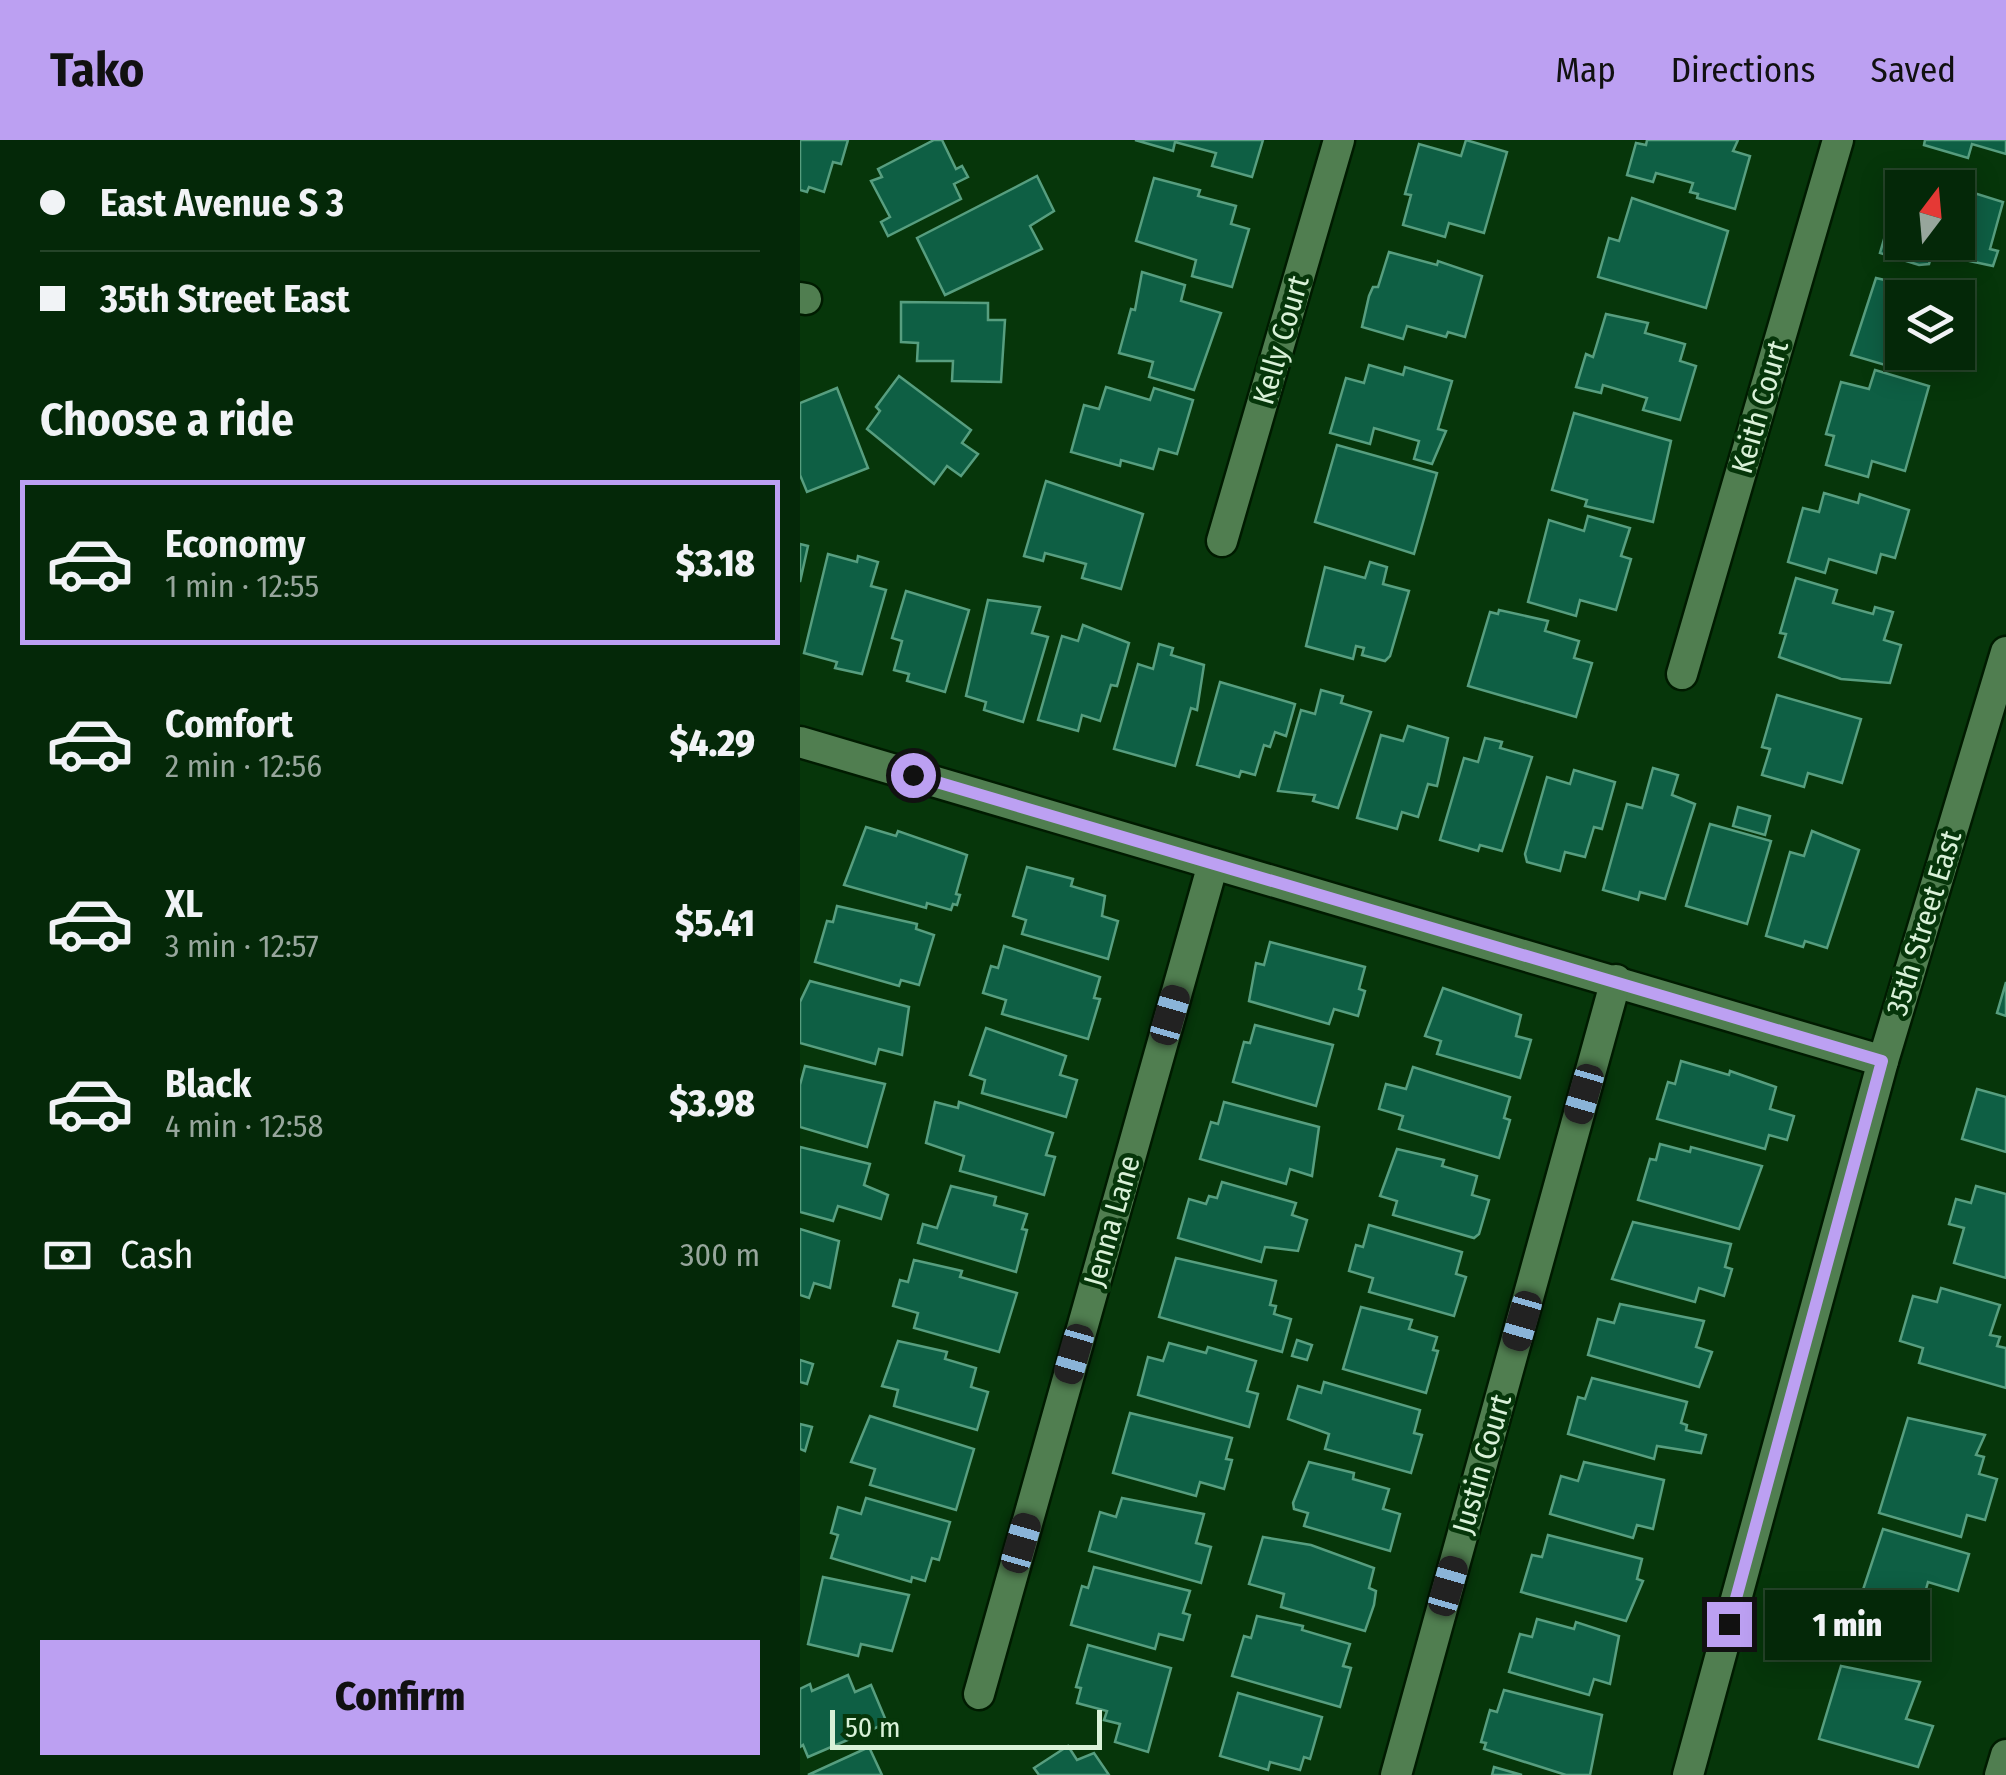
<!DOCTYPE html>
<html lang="en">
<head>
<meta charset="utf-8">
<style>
	body { margin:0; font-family:"Fira Sans Condensed",sans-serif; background:#0d3012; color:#f1f3f6; height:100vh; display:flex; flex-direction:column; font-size:38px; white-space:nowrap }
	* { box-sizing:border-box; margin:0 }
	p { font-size:32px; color:#97a69c }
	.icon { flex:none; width:55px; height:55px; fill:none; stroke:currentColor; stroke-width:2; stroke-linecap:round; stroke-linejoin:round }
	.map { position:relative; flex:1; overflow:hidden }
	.drawer { display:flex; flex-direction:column; background:#042808; width:800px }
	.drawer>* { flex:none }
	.banner { display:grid; align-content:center; height:220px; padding:0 40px; background:#042808 }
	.needle { width:65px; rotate:16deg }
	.controls { position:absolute; left:1085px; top:30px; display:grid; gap:20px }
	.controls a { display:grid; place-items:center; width:90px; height:90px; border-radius:0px; background:#042808; box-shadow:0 5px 25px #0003,0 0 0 2px #254429; font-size:50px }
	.scale { position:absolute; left:30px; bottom:25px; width:272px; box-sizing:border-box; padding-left:10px; border:5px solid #d9f1d8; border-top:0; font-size:28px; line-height:35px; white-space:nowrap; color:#d9f1d8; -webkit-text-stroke:8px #06360a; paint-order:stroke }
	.end { position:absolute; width:45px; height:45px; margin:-22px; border:12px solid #bca0f2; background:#111; box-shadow:0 0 0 5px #111 }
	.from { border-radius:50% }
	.bubble { position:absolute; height:70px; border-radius:0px; background:#042808; box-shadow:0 5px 25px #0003,0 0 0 2px #254429; font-size:32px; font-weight:800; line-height:70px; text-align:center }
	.car { position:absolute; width:30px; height:60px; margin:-30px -15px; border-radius:12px; box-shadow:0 0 8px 2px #0007; background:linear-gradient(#222 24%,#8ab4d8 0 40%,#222 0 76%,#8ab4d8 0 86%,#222 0) }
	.banner b { display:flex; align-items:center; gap:35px; height:95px; font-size:38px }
	.banner b+b { border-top:2px solid #254429 }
	.banner i { width:25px; height:25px; background:#f1f3f6 }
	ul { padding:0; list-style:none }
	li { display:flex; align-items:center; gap:30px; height:165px; margin:0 20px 15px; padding:0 20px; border:5px solid transparent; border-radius:0px }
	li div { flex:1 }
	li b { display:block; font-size:38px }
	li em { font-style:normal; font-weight:800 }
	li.current { border-color:#bca0f2 }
	li>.icon { width:90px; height:90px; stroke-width:1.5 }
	h2 { padding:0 40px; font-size:45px; line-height:120px }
	.pay { display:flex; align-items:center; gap:25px; height:110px; padding:0 40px; font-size:38px }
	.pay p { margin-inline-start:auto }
	.action { display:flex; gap:20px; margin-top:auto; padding:20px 40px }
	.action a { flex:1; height:115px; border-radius:0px; background:#bca0f2; color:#111; font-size:40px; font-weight:800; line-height:115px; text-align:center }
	header { display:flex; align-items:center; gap:60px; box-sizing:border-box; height:140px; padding:0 50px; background:#bca0f2; color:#111 }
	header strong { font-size:48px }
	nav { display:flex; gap:55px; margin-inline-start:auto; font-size:35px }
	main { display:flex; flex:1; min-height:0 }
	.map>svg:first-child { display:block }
	.building { fill:#0e5f44; stroke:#579e7f; stroke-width:2.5 }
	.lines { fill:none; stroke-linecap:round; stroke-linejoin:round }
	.minor-casing { stroke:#001b00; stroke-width:35 }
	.minor { stroke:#507e50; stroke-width:30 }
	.route { stroke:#bca0f2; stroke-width:12 }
	.labels { text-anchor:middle; stroke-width:9; stroke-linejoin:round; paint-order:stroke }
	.street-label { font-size:30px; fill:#d9f1d8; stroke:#06360a }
</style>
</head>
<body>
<header>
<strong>Tako</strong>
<nav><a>Map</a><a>Directions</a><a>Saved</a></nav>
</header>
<main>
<section class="drawer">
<div class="banner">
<b><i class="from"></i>East Avenue S 3</b>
<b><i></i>35th Street East</b>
</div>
<h2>Choose a ride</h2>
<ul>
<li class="current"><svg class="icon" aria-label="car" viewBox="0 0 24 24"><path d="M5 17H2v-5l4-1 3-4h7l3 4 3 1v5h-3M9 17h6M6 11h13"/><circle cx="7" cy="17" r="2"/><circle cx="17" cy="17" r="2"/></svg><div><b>Economy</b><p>1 min · 12:55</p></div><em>$3.18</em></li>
<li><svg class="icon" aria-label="car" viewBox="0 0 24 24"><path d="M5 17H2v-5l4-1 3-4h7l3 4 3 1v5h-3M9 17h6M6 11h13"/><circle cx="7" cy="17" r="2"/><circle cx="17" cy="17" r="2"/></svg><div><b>Comfort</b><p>2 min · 12:56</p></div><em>$4.29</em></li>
<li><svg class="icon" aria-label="car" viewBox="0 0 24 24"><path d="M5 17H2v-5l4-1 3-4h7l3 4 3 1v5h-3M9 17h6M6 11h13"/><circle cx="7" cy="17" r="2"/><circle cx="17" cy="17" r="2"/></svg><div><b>XL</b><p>3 min · 12:57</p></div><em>$5.41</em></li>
<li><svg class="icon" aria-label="car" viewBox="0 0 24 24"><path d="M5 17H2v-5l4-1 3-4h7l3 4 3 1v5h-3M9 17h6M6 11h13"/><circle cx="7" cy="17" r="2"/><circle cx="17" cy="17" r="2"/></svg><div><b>Black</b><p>4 min · 12:58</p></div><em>$3.98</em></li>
</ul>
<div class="pay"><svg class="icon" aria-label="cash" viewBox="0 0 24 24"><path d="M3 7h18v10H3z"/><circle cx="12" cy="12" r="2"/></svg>Cash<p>300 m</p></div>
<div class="action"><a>Confirm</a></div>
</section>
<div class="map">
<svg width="1206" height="1635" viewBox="0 0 1206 1635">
	<rect width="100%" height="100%" fill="#06360a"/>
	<g class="building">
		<path d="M0,0H48L41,24L33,22L24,52L9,47L7,52L0,50Z"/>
		<path d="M134,0H142L156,29L162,26L168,37L154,44L161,59L88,96L81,82L90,77L71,41L82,37L78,29Z"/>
		<path d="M335,0H463L452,37L412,26L416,13L375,2L373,11Z"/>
		<path d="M666,0L707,12L684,93L649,83L645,97L603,85L611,55L605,54L619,4L661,16Z"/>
		<path d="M847,0H938L933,11L950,16L935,69L897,58L898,54L890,52L893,43L856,33L853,42L827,35L836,3L846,5Z"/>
		<path d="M1125,0H1206V14L1172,4L1168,18L1124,5Z"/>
		<path d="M237,36L254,71L230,86L242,109L145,155L117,98Z"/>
		<path d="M354,38L400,50L398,56L436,66L431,84L449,89L432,147L392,136L396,120L336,101Z"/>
		<path d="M1158,48L1203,62L1190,109L1198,111L1193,126L1132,113L1129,124L1119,125L1080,113L1096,58L1102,60V102H1158Z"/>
		<path d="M832,58L928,91L906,168L798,137L809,98L819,101Z"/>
		<path d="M589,112L637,125L638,121L682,136L665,197L648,192L646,197L607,186L603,199L562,187L569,156L573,147H578Z"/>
		<path d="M342,132L385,145L381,161L421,173L394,250L349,237L353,222L319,213L331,169L335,170Z"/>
		<path d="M1076,138L1172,160L1158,207V158H1102V212H1138L1135,222L1112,215L1110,222L1095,217L1092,227L1051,215Z"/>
		<path d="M101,162L188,163V180H205L201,242L152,241L153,221H117L118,203L101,202Z"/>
		<path d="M806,174L848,183L845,193L885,204L880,221L896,226L880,280L843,270L847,258L803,245L801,253L776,247L786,214L793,217Z"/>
		<path d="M569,225L603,235L605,227L652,241L638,289L646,291L632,324L614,319L619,301L574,288L570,304L530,293L546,238L564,243Z"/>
		<path d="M1075,230L1129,246L1105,331L1072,321L1068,337L1026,325L1034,296L1026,294L1041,242L1069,249Z"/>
		<path d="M99,236L171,290L162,303L178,314L161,336L147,326L134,344L67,289L80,271L76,267Z"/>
		<path d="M306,247L350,260L354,248L393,260L377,314L359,309L353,329L321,320L320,326L271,312L284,265L299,269Z"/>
		<path d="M37,248L68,328L7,352L0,335V263Z"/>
		<path d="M774,273L871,301L853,382L785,366L787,360L752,350Z"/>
		<path d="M537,305L637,333L614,414L515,382Z"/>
		<path d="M246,341L343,374L321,449L282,438L286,424L245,413L243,421L224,416Z"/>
		<path d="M1024,353L1058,363L1060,354L1109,370L1095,418L1081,414L1076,433L1029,419L1025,433L988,422L1003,368L1019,372Z"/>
		<path d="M788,376L830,388L821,416L831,419L816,470L780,460L776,476L728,462L749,380L784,391Z"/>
		<path d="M0,404L8,406L0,442Z"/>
		<path d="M28,414L57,422L58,416L78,422L71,446L86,450L62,534L35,528L37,522L4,513Z"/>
		<path d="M570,422L587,427L583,444L609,451L590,516L585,521L562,515L564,508L556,506L553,519L506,506L525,427L565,438Z"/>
		<path d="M996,438L1037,450L1033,463L1073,474L1075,467L1093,472L1084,500L1101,505L1090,543L1041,539L979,517L986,494L980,493Z"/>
		<path d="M106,451L169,470L145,552L107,541L109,534L94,530L102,501L92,498Z"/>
		<path d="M188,460L240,467L232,493L248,497L223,582L184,570L186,562L166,556Z"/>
		<path d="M699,470L748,481L745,491L779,501L774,518L792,523L776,577L668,546L690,472L698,474Z"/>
		<path d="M283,485L329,503L317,546L311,545L300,581L282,575L278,591L238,580L262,496L278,501Z"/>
		<path d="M359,504L373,508L371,515L404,525L397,570L391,568L375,626L314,609L338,524L353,529Z"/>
		<path d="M420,542L495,564L486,596L475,592L470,607L464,605L455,635L441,631L439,637L397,625Z"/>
		<path d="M521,550L543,556L541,563L571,572L538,668L513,661L515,655L478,651L501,570L515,574Z"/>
		<path d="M977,555L1061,579L1042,643L1008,633L1004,647L962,635L970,609L962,607Z"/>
		<path d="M608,586L648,598L637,646L628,644L618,677L602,672L597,689L557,678L581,595L603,601Z"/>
		<path d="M685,598L702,602L700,608L732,617L702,711L680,705L678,711L640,700L664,618L678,622Z"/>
		<path d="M853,628L878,635L872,655L895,664L865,759L840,752L838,760L803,750L827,664L842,668Z"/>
		<path d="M774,630L815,642L802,689L794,687L785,717L765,712L760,731L727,722L725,714L747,637L770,644Z"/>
		<path d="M938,667L970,676L965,695L933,686Z"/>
		<path d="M910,684L971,701L947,784L886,766Z"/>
		<path d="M66,687L96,696L98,691L167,715L156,754L160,755L157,765L153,764L151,770L127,763L126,768L44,745Z"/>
		<path d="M1012,691L1059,710L1027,808L1005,801L1003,807L966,796L990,712L1004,716Z"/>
		<path d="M227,727L273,739L271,746L305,756L302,776L318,781L308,819L222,794L226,780L213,776Z"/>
		<path d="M37,766L117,784L116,789L134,795L119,845L101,840L99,846L15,822L27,781L33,782Z"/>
		<path d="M470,802L565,827L559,849L565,851L558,876L534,869L529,884L449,861L456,823L464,825Z"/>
		<path d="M204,806L300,837L294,858L300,859L288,899L202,874L206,860L183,853L191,826L198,828Z"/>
		<path d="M10,841L109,867L102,915L79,909L75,924L0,903V862Z"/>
		<path d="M1206,842V876L1197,873Z"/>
		<path d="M643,848L721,875L716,896L731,900L720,938L637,914L641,901L625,896Z"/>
		<path d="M455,885L533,905L516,966L433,942L444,902L450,903Z"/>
		<path d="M186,888L266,916L260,935L277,940L266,977L182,953L185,940L170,935Z"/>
		<path d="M881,921L929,935L930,931L976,947L970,969L994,976L987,1000L969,995L965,1009L857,979L868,942L875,944Z"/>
		<path d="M5,926L85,944L67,1007L0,987V945Z"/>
		<path d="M613,927L710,957L704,978L710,980L699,1018L599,989L603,976L579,969L586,944L606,949Z"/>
		<path d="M1177,949L1206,957V1012L1162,999Z"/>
		<path d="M135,962L158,968L159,962L253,993L246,1015L255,1017L244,1055L160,1031L164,1016L126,1003Z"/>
		<path d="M424,962L519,987L512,1036L490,1029L486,1044L400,1019L411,982L418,984Z"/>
		<path d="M860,1004L890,1012L891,1007L962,1026L939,1089L838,1060L850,1019L856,1020Z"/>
		<path d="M0,1007L70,1024L64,1045L88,1055L81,1079L38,1066L33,1081L0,1072Z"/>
		<path d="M597,1009L644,1020L642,1026L677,1036L672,1055L689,1060L679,1094L674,1098L593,1075L597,1061L580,1056Z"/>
		<path d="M422,1042L496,1063L492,1075L507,1080L498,1111L465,1107L461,1122L378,1098L389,1059L406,1064L409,1056L417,1058Z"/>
		<path d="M151,1046L196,1057L194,1065L227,1074L222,1089L227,1090L216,1132L118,1103L123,1084L137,1088Z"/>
		<path d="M1176,1046L1206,1054V1138L1154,1123L1164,1088L1149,1084L1156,1059L1171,1063Z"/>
		<path d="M833,1082L931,1104L925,1127L932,1129L924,1156L899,1148L895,1162L812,1139Z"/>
		<path d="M569,1085L662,1112L656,1134L666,1137L654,1176L569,1152L573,1138L549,1131L556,1105L563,1107Z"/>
		<path d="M0,1089L39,1101L30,1148L14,1143L9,1158L0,1155Z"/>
		<path d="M376,1118L476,1141L470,1165L476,1166L474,1174L491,1179L482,1212L359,1177Z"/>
		<path d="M114,1120L162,1131L160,1137L217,1153L199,1212L114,1188L118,1173L93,1166L100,1140L108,1142Z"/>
		<path d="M1141,1148L1200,1165L1190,1195L1200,1197L1197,1206L1206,1208V1248L1119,1223L1123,1208L1100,1201L1113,1156L1137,1162Z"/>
		<path d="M820,1164L904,1181L896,1207L912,1212L899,1247L788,1215L798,1179L814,1183Z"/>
		<path d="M561,1167L612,1180L609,1189L637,1197L633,1210L638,1211L626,1253L543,1229Z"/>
		<path d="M497,1200L512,1205L507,1220L492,1216Z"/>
		<path d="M98,1201L147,1212L145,1219L176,1228L171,1247L188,1252L177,1290L94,1266L98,1250L82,1246Z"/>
		<path d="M369,1203L406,1213L408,1207L456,1221L447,1251L458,1254L449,1287L338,1255L348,1217L363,1221Z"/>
		<path d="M0,1220L13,1224L7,1244L0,1242Z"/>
		<path d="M792,1238L887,1262L881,1283L887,1285L886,1290L906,1295L901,1313L857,1306L854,1319L768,1294L778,1257L785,1259Z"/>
		<path d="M524,1242L620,1270L614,1293L622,1295L611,1333L525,1309L529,1294L488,1279L498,1246L521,1253Z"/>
		<path d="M330,1273L432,1298L426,1319L432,1320L424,1349L400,1342L396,1356L313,1333Z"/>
		<path d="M70,1276L174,1309L156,1370L70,1345L75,1329L51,1322Z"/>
		<path d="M1108,1278L1185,1295L1176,1315L1184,1317L1179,1334L1197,1339L1185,1380L1167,1375L1161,1397L1079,1373Z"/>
		<path d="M0,1284L12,1287L5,1311L0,1309Z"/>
		<path d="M509,1322L554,1333L553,1339L589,1349L583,1369L600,1374L590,1411L504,1386L508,1373L494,1369L493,1363Z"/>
		<path d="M784,1322L864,1340L853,1389L837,1385L833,1398L750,1374L761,1336L778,1341Z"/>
		<path d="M66,1358L150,1382L139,1420L132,1418L125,1441L112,1437L111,1442L31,1418L38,1395L31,1393L38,1367L61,1374Z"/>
		<path d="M322,1358L404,1374L396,1403L411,1407L401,1443L289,1411L300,1372L316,1377Z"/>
		<path d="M1083,1389L1169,1414L1158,1451L1128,1442L1123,1460L1116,1457L1109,1482L1057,1468Z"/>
		<path d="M748,1395L842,1419L837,1439L843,1441L826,1481L721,1452L732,1415L742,1417Z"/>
		<path d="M463,1397L511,1405L574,1428L569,1448L576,1451L574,1465L565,1491L481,1467L484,1454L449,1444Z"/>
		<path d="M294,1427L390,1451L383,1473L390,1475L383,1500L359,1494L355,1509L271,1485L282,1446L288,1448Z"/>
		<path d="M23,1437L109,1455L92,1511L61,1504L58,1516L8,1504Z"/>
		<path d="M457,1476L503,1486L502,1490L550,1504L543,1526L551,1528L540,1567L432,1536L444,1496L451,1498Z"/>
		<path d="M737,1479L774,1489L776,1482L819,1496L810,1544L794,1539L789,1555L709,1532L720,1494L732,1497Z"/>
		<path d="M288,1505L371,1528L348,1612L315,1602L320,1584L304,1580L307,1571L277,1563L281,1548L276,1547Z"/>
		<path d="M1041,1526L1120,1542L1106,1579L1133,1586L1118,1627L1019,1599Z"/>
		<path d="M48,1535L55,1552L71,1545L87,1583L8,1617L3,1605L0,1607V1549L10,1544L12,1551Z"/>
		<path d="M704,1550L802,1575L790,1635H766L684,1609L686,1603L681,1602L690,1570L697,1572Z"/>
		<path d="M438,1553L522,1577L510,1619L504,1617L500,1630L470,1622L468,1630L420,1616Z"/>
		<path d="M268,1606L277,1620L294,1613L309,1635H239L234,1628Z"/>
		<path d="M69,1607L82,1635H8Z"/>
		<path d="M694,1627L722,1635H692Z"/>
	</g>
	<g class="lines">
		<defs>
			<g id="minor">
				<path d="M0,158L6,159"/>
				<path d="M422,401L539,0"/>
				<path d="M882,534L1038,0"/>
				<path d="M0,602L1083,921"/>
				<path d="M179,1554L413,724"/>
				<path d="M596,1635L816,840"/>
				<path d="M888,1635L1083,921L1206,512"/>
				<path d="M1200,1635L1206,1615"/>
			</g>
		</defs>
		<use href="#minor" class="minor-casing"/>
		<use href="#minor" class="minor"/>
	</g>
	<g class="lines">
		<path class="route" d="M113,635L1082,921L929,1484"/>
	</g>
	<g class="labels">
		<g class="street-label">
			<text transform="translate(481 200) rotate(-74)" y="10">Kelly Court</text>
			<text transform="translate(960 267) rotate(-74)" y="10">Keith Court</text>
			<text transform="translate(1124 783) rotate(-73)" y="10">35th Street East</text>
			<text transform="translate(312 1081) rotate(-74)" y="10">Jenna Lane</text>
			<text transform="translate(682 1324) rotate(-74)" y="10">Justin Court</text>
		</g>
	</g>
</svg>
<div class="controls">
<a><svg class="needle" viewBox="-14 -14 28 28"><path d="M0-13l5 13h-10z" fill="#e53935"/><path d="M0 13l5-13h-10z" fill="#97a69c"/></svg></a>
<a><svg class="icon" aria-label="layers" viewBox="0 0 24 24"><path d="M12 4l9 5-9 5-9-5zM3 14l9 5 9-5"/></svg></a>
</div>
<div class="scale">50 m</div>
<i class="end from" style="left:113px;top:635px"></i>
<i class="end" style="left:929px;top:1484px"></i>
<div class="bubble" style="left:965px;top:1450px;width:165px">1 min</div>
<i class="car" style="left:370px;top:875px;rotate:16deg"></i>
<i class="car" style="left:784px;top:954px;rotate:196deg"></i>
<i class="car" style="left:722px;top:1181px;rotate:196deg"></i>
<i class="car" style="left:274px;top:1214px;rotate:196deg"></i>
<i class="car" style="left:221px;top:1403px;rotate:16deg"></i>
<i class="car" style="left:648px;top:1446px;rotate:16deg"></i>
</div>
</main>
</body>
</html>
